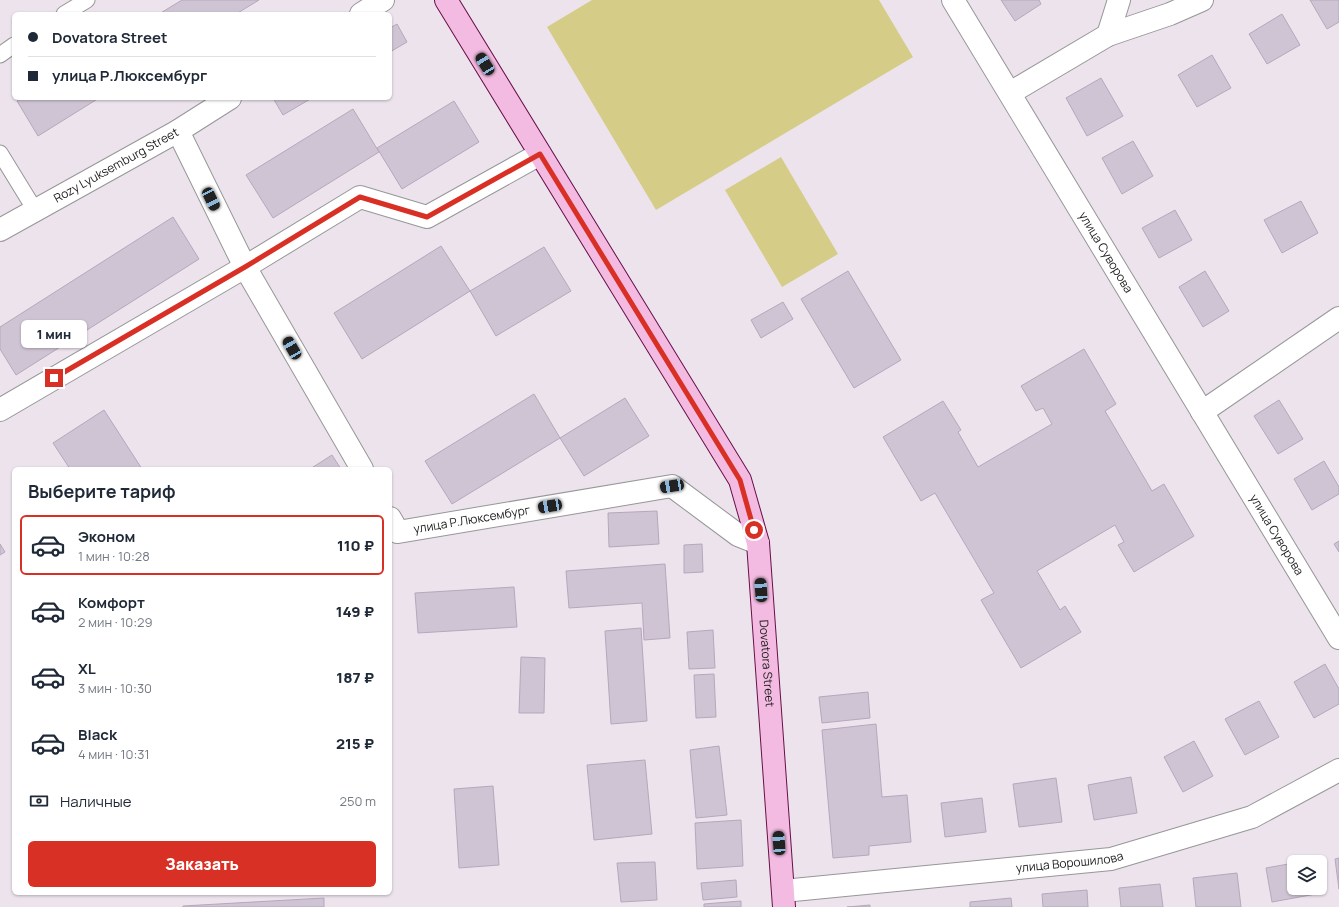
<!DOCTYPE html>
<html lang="ru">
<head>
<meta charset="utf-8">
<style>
	body { margin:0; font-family:Manrope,sans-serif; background:#f6f6f7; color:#1f2937; height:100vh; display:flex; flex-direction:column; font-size:15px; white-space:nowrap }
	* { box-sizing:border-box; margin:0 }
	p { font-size:13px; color:#747a83 }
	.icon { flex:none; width:22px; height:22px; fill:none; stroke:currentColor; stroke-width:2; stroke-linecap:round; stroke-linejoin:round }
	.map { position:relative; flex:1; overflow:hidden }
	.panel { position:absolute; left:12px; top:467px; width:380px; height:428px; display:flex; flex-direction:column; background:#fff; border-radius:6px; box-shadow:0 1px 3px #0004 }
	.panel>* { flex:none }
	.top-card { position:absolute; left:12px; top:12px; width:380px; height:88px; border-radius:6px; box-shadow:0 1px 3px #0004; display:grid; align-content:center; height:88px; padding:0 16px; background:#fff }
	.fabs { position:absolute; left:1287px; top:855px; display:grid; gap:8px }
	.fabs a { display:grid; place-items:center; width:40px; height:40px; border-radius:6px; background:#fff; box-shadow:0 1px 3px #0004; font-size:20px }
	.end { position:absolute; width:18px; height:18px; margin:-9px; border:5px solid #d93025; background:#fff; box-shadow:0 0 0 2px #fff }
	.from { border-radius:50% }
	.bubble { position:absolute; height:28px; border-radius:6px; background:#fff; box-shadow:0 1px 3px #0004; font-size:13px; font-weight:800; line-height:28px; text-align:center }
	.car { position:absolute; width:12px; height:24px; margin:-12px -6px; border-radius:5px; box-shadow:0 0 3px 1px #0007; background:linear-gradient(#222 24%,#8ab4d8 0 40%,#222 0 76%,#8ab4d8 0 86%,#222 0) }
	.top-card b { display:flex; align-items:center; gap:14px; height:38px; font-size:15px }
	.top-card b+b { border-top:1px solid #e0e1e3 }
	.top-card i { width:10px; height:10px; background:#1f2937 }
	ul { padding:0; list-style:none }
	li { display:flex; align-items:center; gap:12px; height:60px; margin:0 8px 6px; padding:0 8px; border:2px solid transparent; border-radius:6px }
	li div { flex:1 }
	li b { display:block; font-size:15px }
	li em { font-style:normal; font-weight:800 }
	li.selected { border-color:#d93025 }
	li>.icon { width:36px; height:36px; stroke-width:1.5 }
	h2 { padding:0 16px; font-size:18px; line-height:48px }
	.pay { display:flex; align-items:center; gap:10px; height:44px; padding:0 16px; font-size:15px }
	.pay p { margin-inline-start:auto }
	.cta { display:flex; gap:8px; margin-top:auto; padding:8px 16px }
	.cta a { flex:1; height:46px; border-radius:6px; background:#d93025; color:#fff; font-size:16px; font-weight:800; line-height:46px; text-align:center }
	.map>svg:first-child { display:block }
	.pitch { fill:#d5cc88 }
	.building { fill:#cfc4d3; stroke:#b7a7bd }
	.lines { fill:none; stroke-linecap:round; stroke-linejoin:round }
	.lane-casing { stroke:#979797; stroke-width:17 }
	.street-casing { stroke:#979797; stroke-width:24 }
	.secondary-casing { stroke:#680f47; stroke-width:24 }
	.lane { stroke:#fff; stroke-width:15 }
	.street { stroke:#fff; stroke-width:22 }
	.secondary { stroke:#f3bbe1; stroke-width:22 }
	.route { stroke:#d93025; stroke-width:5 }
	.labels { text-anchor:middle; stroke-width:3; stroke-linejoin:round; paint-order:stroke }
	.street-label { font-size:12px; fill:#1d1d1d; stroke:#fff }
</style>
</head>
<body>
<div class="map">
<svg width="1339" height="907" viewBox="0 0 1339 907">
	<rect width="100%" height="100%" fill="#ece3ed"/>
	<g class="pitch">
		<path d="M592,0H879L913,57L656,210L547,27Z"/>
		<path d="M781,157L838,254L782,287L725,190Z"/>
	</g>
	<g class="building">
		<path d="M182,0H259L236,14H159Z"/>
		<path d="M1001,0H1039L1041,4L1015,21Z"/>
		<path d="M1310,0H1339V22L1327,29Z"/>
		<path d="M1282,14L1300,45L1267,64L1249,34Z"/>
		<path d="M397,24L407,42L390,52V28Z"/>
		<path d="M1212,55L1231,88L1197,107L1178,75Z"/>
		<path d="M1101,78L1123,116L1087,136L1066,98Z"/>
		<path d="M22,98H99L38,136L17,101Z"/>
		<path d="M273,98H312L283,115Z"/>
		<path d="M454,101L479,142L402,189L377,148Z"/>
		<path d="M353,109L379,152L273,218L246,175Z"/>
		<path d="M1133,141L1153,176L1122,194L1102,158Z"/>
		<path d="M1301,201L1318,233L1282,253L1264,220Z"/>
		<path d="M1175,210L1192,240L1159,258L1142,228Z"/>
		<path d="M173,217L199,259L16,375L0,349V327Z"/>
		<path d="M441,246L470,291L362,359L334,313Z"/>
		<path d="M544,247L571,291L496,336L470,291Z"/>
		<path d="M848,271L901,360L854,388L801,299Z"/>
		<path d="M1205,271L1229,311L1203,327L1179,287Z"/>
		<path d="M783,302L793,319L761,338L751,320Z"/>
		<path d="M1084,349L1116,404L1105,411L1152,491L1164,484L1194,536L1134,572L1118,545L1124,542L1115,525L1037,571L1060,610L1065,606L1081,632L1021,668L981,600L994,593L935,493L921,501L883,437L943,401L961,430L958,432L978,467L1052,424L1043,408L1036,411L1021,386Z"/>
		<path d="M534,394L560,438L452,504L425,461Z"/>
		<path d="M625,398L649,436L584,476L560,438Z"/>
		<path d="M1279,400L1303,439L1278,454L1254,416Z"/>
		<path d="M104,410L142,469H70L53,443Z"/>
		<path d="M332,455L341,469H310Z"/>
		<path d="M1324,461L1339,487V494L1312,510L1294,479Z"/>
		<path d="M657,511L659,544L609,547L608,513Z"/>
		<path d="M1339,541V552L1334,544Z"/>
		<path d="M0,544L5,552L0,555Z"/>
		<path d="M702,544L703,572L684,573V545Z"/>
		<path d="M665,564L670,638L644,640L642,603L569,608L566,571Z"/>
		<path d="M514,587L517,627L418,633L415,593Z"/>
		<path d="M641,628L647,721L611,724L605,631Z"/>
		<path d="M713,630L715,668L689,669L687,632Z"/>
		<path d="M521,657L545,658L544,713H519Z"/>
		<path d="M1325,664L1339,689V704L1314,718L1294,682Z"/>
		<path d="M714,674L716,717L696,718L694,675Z"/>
		<path d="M868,692L870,718L822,723L819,697Z"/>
		<path d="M1259,701L1279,737L1245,755L1225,719Z"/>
		<path d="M876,724L882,797L907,795L911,842L869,846V855L833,858L822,730Z"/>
		<path d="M1194,741L1213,776L1183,792L1164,757Z"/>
		<path d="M719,746L727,815L696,818L690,750Z"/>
		<path d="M645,760L652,834L594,840L587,765Z"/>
		<path d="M1131,777L1137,813L1094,820L1088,785Z"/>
		<path d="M1056,778L1062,822L1019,827L1013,784Z"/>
		<path d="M493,786L499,865L459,868L454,789Z"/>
		<path d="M982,798L986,832L945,837L941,803Z"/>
		<path d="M741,820L743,866L697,869L695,823Z"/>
		<path d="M1339,858V889L1335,859Z"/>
		<path d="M655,862L657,900L621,902L617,863Z"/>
		<path d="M1294,863V888H1315L1316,894L1272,902L1266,868Z"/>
		<path d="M1237,873L1241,907H1196L1193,878Z"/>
		<path d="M736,880L737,897L703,900L701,883Z"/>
		<path d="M1160,884L1163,907H1121L1119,888Z"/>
		<path d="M1087,890L1088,907H1043L1042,894Z"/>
		<path d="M324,898V907H183V906Z"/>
		<path d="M1011,898L1012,907H970V902Z"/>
		<path d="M741,901V907H704V904Z"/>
		<path d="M870,905V907H847Z"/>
	</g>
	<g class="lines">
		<defs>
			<g id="lane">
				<path d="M64,14L87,0"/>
				<path d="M0,55L14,45"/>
				<path d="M0,153L35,210"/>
			</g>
			<g id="street">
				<path id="s1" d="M953,0L1339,638"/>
				<path d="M361,14L383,0"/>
				<path d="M1108,35L1119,0"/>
				<path d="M1010,93L1108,35L1170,14L1202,0"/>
				<path d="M178,131L245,267L362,469"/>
				<path id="s2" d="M0,230L178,131L230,98"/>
				<path d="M0,410L245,267L360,197L427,217L540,154"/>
				<path d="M1202,412L1339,318"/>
				<path id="s3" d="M390,518L398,532L672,486L738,535L758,543"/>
				<path id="s4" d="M783,891L1111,859L1252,817L1339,770"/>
			</g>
			<g id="secondary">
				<path id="s5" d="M446,0L740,480L758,543L784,907"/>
			</g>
		</defs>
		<use href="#lane" class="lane-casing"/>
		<use href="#street" class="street-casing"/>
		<use href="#secondary" class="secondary-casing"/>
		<use href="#lane" class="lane"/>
		<use href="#street" class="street"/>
		<use href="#secondary" class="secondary"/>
	</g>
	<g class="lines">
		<path class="route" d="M54,378L245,267L360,197L427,217L540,154L740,480L754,530"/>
	</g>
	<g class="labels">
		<g class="street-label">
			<text dy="4" stroke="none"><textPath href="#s2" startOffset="133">Rozy Lyuksemburg Street</textPath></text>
			<text dy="4" stroke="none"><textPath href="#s1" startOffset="295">улица Суворова</textPath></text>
			<text dy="4" stroke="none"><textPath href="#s3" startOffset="91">улица Р.Люксембург</textPath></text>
			<text dy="4" stroke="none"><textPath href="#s1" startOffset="625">улица Суворова</textPath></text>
			<text dy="4" stroke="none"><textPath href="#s5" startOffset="749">Dovatora Street</textPath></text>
			<text dy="4" stroke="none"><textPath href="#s4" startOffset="288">улица Ворошилова</textPath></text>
		</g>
	</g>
</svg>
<div class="fabs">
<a><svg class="icon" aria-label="layers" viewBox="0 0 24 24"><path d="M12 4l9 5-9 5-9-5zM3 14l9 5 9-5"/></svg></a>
</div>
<i class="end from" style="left:754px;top:530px"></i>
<i class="end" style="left:54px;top:378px"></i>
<div class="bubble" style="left:21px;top:320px;width:66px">1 мин</div>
<i class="car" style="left:485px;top:64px;rotate:328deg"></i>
<i class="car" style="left:211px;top:199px;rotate:154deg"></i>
<i class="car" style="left:292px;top:348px;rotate:330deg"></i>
<i class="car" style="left:672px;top:486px;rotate:261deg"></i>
<i class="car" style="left:550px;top:506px;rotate:260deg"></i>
<i class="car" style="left:761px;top:590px;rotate:356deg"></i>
<i class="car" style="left:779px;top:843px;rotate:356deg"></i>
<div class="top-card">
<b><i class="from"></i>Dovatora Street</b>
<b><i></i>улица Р.Люксембург</b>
</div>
<section class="panel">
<h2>Выберите тариф</h2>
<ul>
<li class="selected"><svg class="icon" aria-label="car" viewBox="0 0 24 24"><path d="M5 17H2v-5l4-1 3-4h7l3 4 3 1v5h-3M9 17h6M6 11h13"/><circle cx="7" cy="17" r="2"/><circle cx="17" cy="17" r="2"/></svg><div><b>Эконом</b><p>1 мин · 10:28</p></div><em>110 ₽</em></li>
<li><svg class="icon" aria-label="car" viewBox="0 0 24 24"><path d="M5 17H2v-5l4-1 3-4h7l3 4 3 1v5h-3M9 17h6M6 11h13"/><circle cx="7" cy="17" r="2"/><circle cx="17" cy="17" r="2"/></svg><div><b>Комфорт</b><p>2 мин · 10:29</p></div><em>149 ₽</em></li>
<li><svg class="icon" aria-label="car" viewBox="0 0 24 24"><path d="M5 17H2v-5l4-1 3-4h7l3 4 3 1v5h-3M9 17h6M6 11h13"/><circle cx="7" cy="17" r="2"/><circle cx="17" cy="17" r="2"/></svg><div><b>XL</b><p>3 мин · 10:30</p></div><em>187 ₽</em></li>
<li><svg class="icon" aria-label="car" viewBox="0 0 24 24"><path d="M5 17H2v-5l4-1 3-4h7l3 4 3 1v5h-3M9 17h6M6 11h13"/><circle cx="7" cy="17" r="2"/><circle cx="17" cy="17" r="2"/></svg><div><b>Black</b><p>4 мин · 10:31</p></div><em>215 ₽</em></li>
</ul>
<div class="pay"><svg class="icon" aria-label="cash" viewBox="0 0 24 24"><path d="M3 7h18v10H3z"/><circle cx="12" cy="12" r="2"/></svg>Наличные<p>250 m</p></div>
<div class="cta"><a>Заказать</a></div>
</section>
</div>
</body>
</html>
